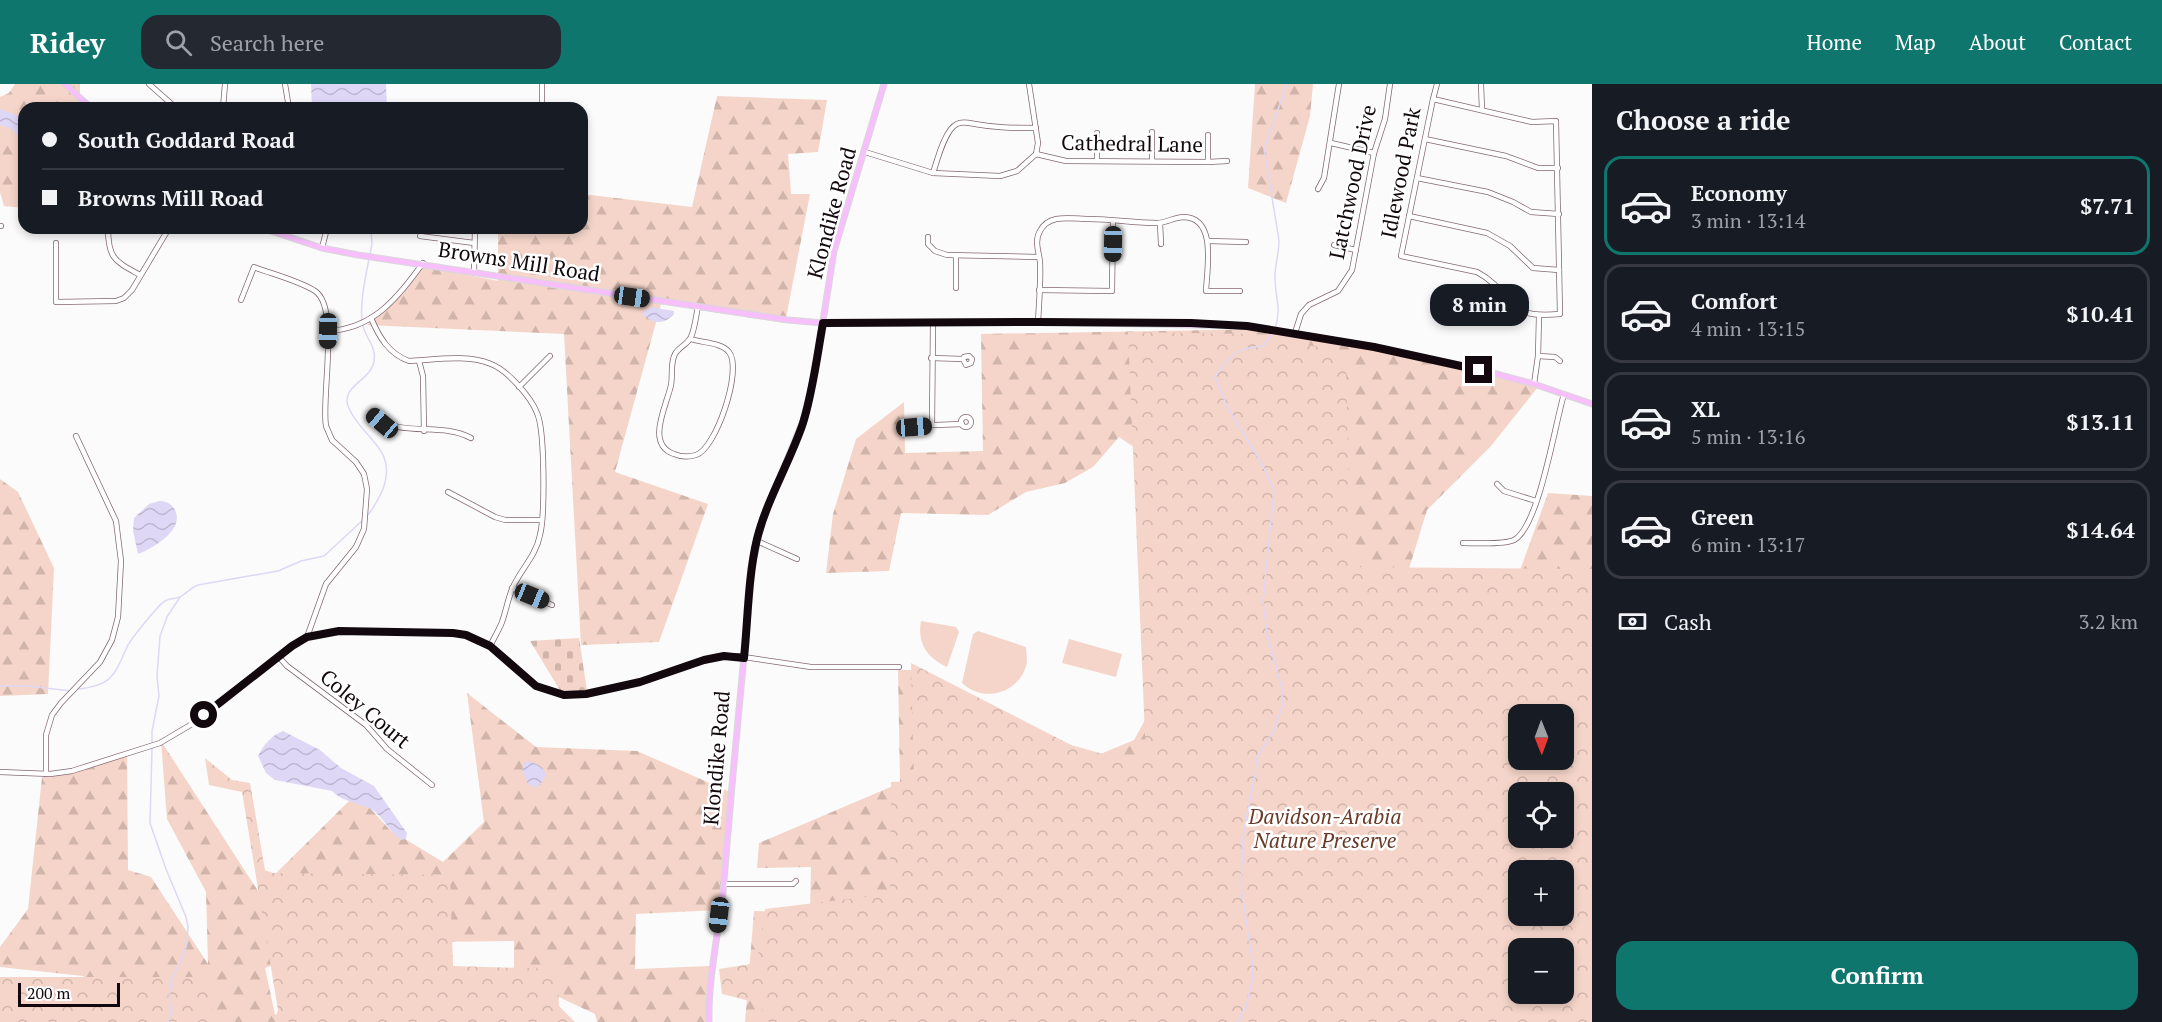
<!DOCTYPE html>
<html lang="en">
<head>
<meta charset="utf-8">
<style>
	body { margin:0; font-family:"PT Serif",serif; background:#242831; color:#f1f3f6; height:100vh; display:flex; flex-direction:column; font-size:22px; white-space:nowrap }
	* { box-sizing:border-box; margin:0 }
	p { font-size:20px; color:#9ea1a6 }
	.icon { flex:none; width:33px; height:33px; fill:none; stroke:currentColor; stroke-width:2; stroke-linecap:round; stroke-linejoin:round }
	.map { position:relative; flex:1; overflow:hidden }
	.drawer { display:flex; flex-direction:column; background:#171b24; width:570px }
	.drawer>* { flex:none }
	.hud { position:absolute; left:18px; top:18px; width:570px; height:132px; border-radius:18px; box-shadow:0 3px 9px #0003; display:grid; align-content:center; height:132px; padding:0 24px; background:#171b24 }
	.needle { width:39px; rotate:179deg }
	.tools { position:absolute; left:1508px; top:620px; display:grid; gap:12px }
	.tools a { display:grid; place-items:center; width:66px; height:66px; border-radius:12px; background:#171b24; box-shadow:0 3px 9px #0003; font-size:30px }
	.scale { position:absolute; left:18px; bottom:15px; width:102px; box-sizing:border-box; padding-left:6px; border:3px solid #12080d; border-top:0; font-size:16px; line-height:21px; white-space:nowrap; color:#12080d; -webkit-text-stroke:4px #fff; paint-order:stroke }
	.end { position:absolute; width:27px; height:27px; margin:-14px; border:8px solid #12080d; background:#fff; box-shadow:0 0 0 3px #fff }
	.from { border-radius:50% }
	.bubble { position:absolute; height:42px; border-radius:18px; background:#171b24; box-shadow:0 3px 9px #0003; font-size:20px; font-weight:600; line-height:42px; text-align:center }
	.car { position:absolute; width:18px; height:36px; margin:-18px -9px; border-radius:8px; box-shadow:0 0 4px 2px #0007; background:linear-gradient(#222 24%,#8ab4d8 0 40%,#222 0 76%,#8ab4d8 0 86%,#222 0) }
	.hud b { display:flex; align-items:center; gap:21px; height:57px; font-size:22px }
	.hud b+b { border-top:2px solid #363941 }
	.hud i { width:15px; height:15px; background:#f1f3f6 }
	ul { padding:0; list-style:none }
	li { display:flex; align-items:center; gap:18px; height:99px; margin:0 12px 9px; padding:0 12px; border:3px solid #363941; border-radius:18px }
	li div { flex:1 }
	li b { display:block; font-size:22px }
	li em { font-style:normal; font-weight:600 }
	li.active { border-color:#0f766e }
	li>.icon { width:54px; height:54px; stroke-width:1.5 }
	h2 { padding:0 24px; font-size:27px; line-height:72px }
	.pay { display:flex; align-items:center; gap:15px; height:66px; padding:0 24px; font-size:22px }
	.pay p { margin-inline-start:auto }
	.action { display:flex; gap:12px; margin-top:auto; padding:12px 24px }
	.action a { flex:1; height:69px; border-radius:18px; background:#0f766e; color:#fff; font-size:24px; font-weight:600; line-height:69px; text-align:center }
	header { display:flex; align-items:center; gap:36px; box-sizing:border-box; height:84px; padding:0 30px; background:#0f766e; color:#fff }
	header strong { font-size:28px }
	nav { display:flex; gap:33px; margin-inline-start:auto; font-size:21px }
	.search { width:420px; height:54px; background:#242831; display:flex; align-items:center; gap:15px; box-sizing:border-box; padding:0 21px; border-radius:18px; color:#9ea1a6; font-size:22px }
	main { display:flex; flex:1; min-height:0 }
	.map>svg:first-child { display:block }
	.forest { fill:url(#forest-firs); fill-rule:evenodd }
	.cemetery { fill:url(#cemetery-stones) }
	.park { fill:url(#park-crowns); fill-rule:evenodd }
	.pitch { fill:#f5d5c9 }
	.water { fill:url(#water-waves) }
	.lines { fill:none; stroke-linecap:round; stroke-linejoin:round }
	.stream { stroke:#dfd7f6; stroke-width:1.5 }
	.minor-casing { stroke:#836774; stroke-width:6 }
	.major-casing { stroke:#d9d7d8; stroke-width:7 }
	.minor { stroke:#fff; stroke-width:4.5 }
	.major { stroke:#f7c0fd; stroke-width:5 }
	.route { stroke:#12080d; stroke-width:8 }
	.labels { text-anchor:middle; stroke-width:5; stroke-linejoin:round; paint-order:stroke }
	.street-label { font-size:21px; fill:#12080d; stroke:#fff }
	.park-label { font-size:21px; font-style:italic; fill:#693a27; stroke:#fff }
</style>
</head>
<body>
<header>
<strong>Ridey</strong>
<div class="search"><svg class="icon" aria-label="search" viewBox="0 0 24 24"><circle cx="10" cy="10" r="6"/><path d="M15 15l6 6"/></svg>Search here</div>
<nav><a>Home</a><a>Map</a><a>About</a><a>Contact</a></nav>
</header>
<main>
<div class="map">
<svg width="1592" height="938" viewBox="0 0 1592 938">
	<defs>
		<pattern id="forest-firs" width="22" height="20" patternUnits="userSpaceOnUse" patternTransform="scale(1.5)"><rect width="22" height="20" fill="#f5d5c9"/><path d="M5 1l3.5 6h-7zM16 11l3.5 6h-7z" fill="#d1b5ab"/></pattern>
		<pattern id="cemetery-stones" width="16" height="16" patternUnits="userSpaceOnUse" patternTransform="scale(1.5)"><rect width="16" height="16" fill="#f5d5c9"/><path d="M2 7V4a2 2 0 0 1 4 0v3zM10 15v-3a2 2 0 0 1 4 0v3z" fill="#d1b5ab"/></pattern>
		<pattern id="park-crowns" width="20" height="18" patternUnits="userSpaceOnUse" patternTransform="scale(1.5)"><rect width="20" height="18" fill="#f5d5c9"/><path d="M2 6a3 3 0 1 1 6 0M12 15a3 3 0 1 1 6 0" fill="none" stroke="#d1b5ab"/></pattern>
		<pattern id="water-waves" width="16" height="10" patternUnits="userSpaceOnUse" patternTransform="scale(1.5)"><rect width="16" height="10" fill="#dfd7f6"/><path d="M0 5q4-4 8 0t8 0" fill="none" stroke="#beb7d2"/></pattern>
	</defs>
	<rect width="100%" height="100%" fill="#fbfbfb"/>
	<g class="forest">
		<path d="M15,0H80V19L86,24H24V124L4,122L0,108V13L9,9Z"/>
		<path d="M1255,0H1313L1310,32L1286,119L1248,104Z"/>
		<path d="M717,12L827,16L818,68L788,70L791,110H810L785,239L661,220L615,388L708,420L659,558L581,561L564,250L367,241L403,210L425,182L498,197V144H582V110L692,123Z"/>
		<path d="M1269,245L1356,261L1538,303L1491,362L1427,426L1408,488L1519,489L1548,409L1592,412V938H745L754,827L810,829L811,783L757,784L759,759L900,699L898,586H912L1091,674L1134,656L1174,583L1140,528L1151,474L1153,376L1119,353L1093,383L1065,399L1026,408L988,431L901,429L889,487L826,489L833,430L856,355L904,318L905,369L983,367L981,250ZM1518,630H1563V675H1518ZM1518,708H1563V753H1518ZM1518,786H1563V831H1518ZM1518,864H1563V909H1518Z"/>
		<path d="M0,395L18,408L54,484L48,610L0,612Z"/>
		<path d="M467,609L536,663L637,667L730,708L718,826L636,830L635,885L710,882L711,938H597L595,930L514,892V857L432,858L313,867L265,884L275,931L307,919L361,938H111L110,917L83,892L0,883V863L28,825L42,693L68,689L127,670L128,786L151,793L208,880L206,808L167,735L161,657L258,807L350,716L369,723L390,746L443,778L484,738Z"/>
	</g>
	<path class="cemetery" d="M579,554L587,607L561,608L530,557Z"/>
	<g class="park">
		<path d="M1128,248L1251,250L1346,268L1350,483L1592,485V938H763L762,920L722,910L719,885L757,879L765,825L890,810L891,698L914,697L911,579L1071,661L1128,677L1146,675ZM1518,630H1563V675H1518ZM1518,708H1563V753H1518ZM1518,786H1563V831H1518ZM1518,864H1563V909H1518Z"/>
		<path d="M205,674L232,696L250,699L265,786L273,789L450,791L453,882L557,885L559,922L575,938H276L275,934L278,926L242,708L209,701Z"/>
		<path d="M0,893H211L213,938H0Z"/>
	</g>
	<g class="pitch">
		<path d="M921,537L956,543L959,548L947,583C927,574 917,559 921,537Z"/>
		<path d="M978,547L1026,563C1026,569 1028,576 1026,582C1018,610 983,619 962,599L973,550Z"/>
		<path d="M1069,555L1122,570L1116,593L1062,579Z"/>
	</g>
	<g class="water">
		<path d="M311,0H386L387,24H312Z"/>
		<path d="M0,25L24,34V57L10,44L0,41Z"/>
		<path d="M651,223L674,227V230C663,242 653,239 641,230Z"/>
		<path d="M159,417C166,417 171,419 175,426C185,446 153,464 138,470L133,447L134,434L149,420Z"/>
		<path d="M283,647L320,666L341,684L374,702L407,749L406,755L401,756C389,748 383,732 371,725C358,719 341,717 332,707L275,696L266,689L258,672C264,660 271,652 283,647Z"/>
		<path d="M527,677C545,681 553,691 535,704L528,700L522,686L524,679Z"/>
	</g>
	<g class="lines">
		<g class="stream">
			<path d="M370,170L372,160L371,144"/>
			<path d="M1275,245C1282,223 1275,215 1275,193C1275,181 1279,169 1279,156L1264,65L1287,0"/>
			<path d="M367,432C374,424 378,416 383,405C393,377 381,365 363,345C357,338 348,327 347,317C347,301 369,295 373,281C379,263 364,254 362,238C360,218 365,195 369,175"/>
			<path d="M0,602H28L71,607"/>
			<path d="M79,605C112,601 114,592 127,563C130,556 159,520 165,517C170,514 178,515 183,511C189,507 190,504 198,501L278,487L301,477L324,472L363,436"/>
			<path d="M152,659V647L159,612L157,592L160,552L167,533L180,513"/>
			<path d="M152,665L150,739L166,785L186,833L188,843L187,859L184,869L171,897L169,913L171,928L168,938"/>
			<path d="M1237,938L1246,923L1252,897L1253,883L1241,801L1243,752L1255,691L1257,673L1274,646L1282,623V605L1267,549L1263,518L1274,406L1262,380L1228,324L1215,293C1229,271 1236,264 1263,262L1273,249"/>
		</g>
		<defs>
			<g id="minor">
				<path d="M149,0L176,24"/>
				<path d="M285,0L289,24"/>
				<path d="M1481,0L1482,26"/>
				<path d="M1433,15L1532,38L1556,37L1560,230C1501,236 1516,209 1477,188L1401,172Z"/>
				<path d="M1433,15L1437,0"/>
				<path d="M223,24L225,0"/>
				<path d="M542,24V0"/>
				<path d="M1152,48V77"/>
				<path d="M1425,55L1506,72L1538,84H1558"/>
				<path d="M1331,59L1374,69"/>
				<path d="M865,68L933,89L1000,92L1017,87L1036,70L1038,59L1029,0"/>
				<path d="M1036,70L1066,77L1208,78L1227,77"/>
				<path d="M1097,76V49"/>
				<path d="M1208,78V51"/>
				<path d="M933,89C937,77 945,45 957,40C962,37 969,39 975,40C996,44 1015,44 1036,44"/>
				<path d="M1417,94L1488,108L1513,118L1531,128L1559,130"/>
				<path d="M1318,105L1324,94L1339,0"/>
				<path d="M1409,132L1487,149L1510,162L1533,184L1559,186"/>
				<path d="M1160,139L1161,160"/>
				<path d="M0,142H1"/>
				<path d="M108,144C108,175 115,177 140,191"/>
				<path d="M420,152L474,159"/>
				<path d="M928,153V160L935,167L947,171L1038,173"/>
				<path d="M1208,157L1246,158"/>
				<path d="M56,159V218L116,217L124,214L132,206L169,144"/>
				<path d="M1334,161L1356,166"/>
				<path d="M322,164L327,144"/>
				<path d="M474,189L475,144"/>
				<path d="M956,204V172"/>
				<path d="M1039,206L1112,207L1113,137"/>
				<path d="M241,216L254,183C272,190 300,197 315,207C340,223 321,314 326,342L332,356L356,378L364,390L367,405L364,445L356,463L326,500L307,553"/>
				<path d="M371,234C379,253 389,270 409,277C435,276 467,270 491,280C507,286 531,313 537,329C545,346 545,431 540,451C536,472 521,485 513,503C508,514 506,527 502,538C499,546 494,554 490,562"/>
				<path d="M1038,238C1039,218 1041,198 1040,178C1039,168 1034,157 1040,147C1049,129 1072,135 1089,135C1112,135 1134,139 1157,139C1166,139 1175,133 1184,133C1217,134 1207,184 1206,207H1240"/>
				<path d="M328,247C374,245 398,213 423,179"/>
				<path d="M1295,249L1301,230L1309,221L1338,207L1352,186L1374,69L1385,35L1390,0"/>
				<path d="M691,255C702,259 721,258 729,268C743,285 716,365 696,371C689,373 681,373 674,370C645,360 667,321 671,301C673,291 670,279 675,270C679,263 688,260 691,253C695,244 696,232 698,222"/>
				<path d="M1538,272L1555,273L1560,277"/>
				<path d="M931,274L963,275L964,273L969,272L972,275L971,279L966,281L963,275"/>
				<path d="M419,277L423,292L424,347"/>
				<path d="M1534,300L1538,272L1539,232"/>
				<path d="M519,303L550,272"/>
				<path d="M372,331C401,355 440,337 471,354"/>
				<circle cx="966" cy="338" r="5"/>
				<path d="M932,341L933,239"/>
				<path d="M909,342L962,340"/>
				<path d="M1497,400L1504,407L1536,417"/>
				<path d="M448,408L495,433L505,436H542"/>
				<path d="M757,457L797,475"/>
				<path d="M1463,459C1475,459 1504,461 1514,456C1539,443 1555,340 1564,310"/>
				<path d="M512,504L552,521"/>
				<path d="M278,572L287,582L366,641L387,665L432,701"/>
				<path d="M0,688L50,690L72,687L160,659L192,640L292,562L307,553L340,547L452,549L466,551L490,562L536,602L564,611L586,610L640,598L703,576L724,572H737L811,583H899"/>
				<path d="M46,690V651L52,631L61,619L100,578L112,556L118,533L121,477L116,437L76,352"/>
				<path d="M723,800H793L796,797"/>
			</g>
			<g id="major">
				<path d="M65,0L91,24"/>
				<path d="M262,144L322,164L358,171L788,236L823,239L1038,238L1247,242L1374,263L1474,284L1534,300L1592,320"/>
				<path d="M709,938C708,891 720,844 724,797C732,692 743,588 752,483L762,437L803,337L815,288L834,167L884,0"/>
			</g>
		</defs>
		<use href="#minor" class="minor-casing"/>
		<use href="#major" class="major-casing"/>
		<use href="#minor" class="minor"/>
		<use href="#major" class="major"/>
	</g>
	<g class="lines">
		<path class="route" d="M204,631L292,562L307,553L339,547L453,549L466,551L490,562L536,602L564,611L586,610L640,598L704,576L724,572L744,574C748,535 748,493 757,455C767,415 790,378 803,339C813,307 817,272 823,239L1038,238L1191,239L1247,242L1374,263L1479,286"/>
	</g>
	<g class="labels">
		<g class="street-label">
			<text transform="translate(1132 60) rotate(1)" y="7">Cathedral Lane</text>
			<text transform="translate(1401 89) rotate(-79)" y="7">Idlewood Park</text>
			<text transform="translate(1353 98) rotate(-78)" y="7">Latchwood Drive</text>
			<text transform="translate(832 129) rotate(-75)" y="7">Klondike Road</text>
			<text transform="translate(519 178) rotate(9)" y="7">Browns Mill Road</text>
			<text transform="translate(365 625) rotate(40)" y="7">Coley Court</text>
			<text transform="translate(717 674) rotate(-85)" y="7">Klondike Road</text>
		</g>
		<g class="park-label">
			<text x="1325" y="740">Davidson-Arabia<tspan x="1325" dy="24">Nature Preserve</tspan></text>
		</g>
	</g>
</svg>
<div class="tools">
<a><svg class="needle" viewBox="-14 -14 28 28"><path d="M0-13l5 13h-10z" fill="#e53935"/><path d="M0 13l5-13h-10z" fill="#9ea1a6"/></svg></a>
<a><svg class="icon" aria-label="locate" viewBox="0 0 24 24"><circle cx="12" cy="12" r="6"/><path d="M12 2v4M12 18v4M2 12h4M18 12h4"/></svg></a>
<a>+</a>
<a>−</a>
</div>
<div class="scale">200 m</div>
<i class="end from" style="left:204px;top:631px"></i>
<i class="end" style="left:1479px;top:286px"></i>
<div class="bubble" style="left:1430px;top:200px;width:99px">8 min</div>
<i class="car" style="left:1113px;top:160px;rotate:181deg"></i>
<i class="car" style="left:632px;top:213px;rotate:98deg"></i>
<i class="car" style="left:328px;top:247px;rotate:181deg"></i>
<i class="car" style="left:382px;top:339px;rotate:310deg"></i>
<i class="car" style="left:914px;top:343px;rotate:86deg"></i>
<i class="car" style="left:532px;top:512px;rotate:112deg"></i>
<i class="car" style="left:719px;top:831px;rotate:187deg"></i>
<div class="hud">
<b><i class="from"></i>South Goddard Road</b>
<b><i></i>Browns Mill Road</b>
</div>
</div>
<section class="drawer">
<h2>Choose a ride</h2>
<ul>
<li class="active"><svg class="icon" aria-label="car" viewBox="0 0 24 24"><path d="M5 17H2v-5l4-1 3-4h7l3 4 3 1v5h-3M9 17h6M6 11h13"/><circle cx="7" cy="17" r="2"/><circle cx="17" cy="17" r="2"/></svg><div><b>Economy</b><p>3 min · 13:14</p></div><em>$7.71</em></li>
<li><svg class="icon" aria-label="car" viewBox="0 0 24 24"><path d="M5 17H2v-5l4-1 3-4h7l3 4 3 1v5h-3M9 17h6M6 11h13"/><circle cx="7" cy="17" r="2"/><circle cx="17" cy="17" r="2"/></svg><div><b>Comfort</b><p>4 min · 13:15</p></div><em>$10.41</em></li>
<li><svg class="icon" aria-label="car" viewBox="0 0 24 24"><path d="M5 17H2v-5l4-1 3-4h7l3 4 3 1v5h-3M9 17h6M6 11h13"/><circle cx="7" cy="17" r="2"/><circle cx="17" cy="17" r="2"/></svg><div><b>XL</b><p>5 min · 13:16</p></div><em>$13.11</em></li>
<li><svg class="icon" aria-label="car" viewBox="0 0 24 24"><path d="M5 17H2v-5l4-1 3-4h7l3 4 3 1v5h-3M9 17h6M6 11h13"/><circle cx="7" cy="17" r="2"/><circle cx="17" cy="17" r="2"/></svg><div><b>Green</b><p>6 min · 13:17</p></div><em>$14.64</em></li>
</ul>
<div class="pay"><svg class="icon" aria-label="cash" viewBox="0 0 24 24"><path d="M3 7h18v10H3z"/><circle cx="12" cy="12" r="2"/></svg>Cash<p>3.2 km</p></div>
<div class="action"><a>Confirm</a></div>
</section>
</main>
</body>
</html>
